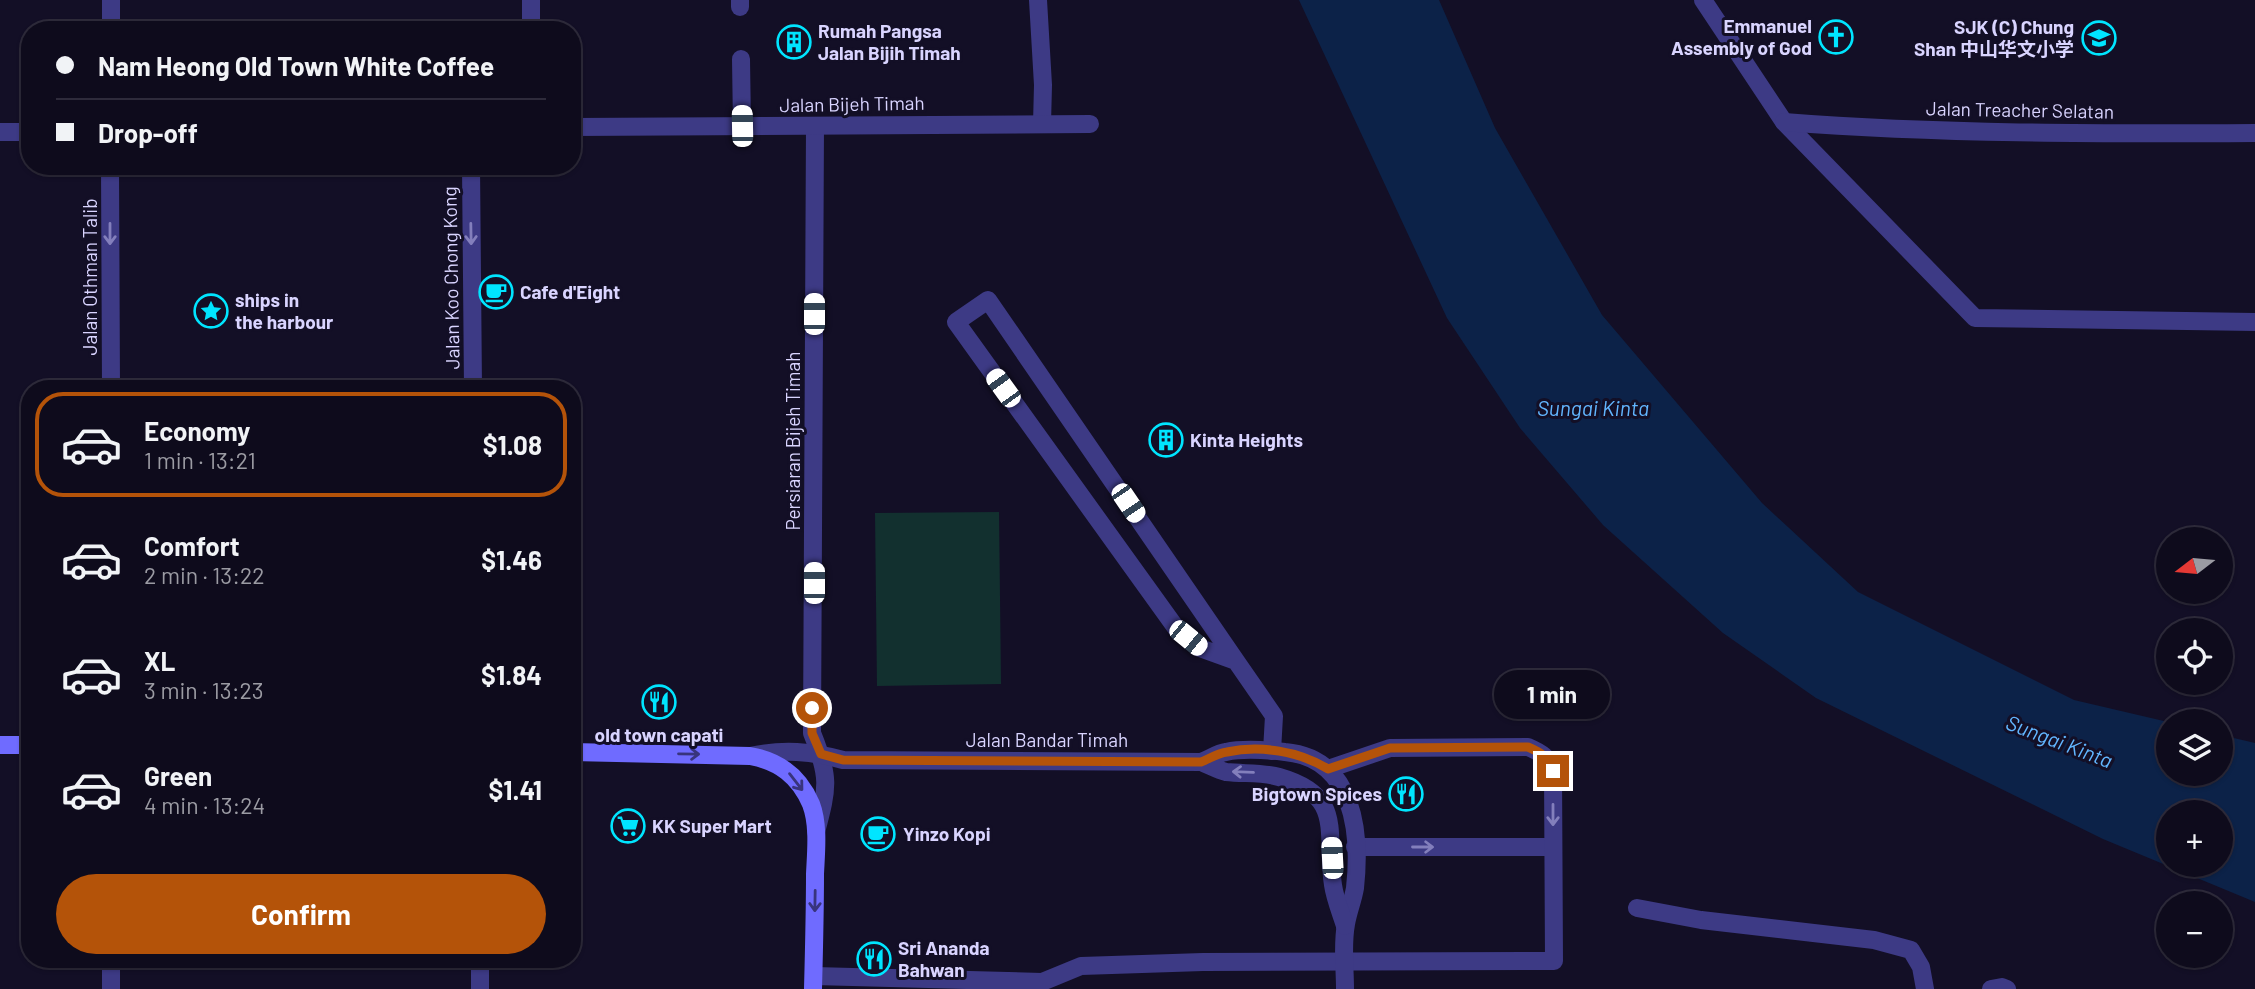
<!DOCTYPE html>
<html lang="en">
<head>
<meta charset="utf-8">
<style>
	body { margin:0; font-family:Barlow,"Noto Sans SC",sans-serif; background:#171425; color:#f1f3f6; height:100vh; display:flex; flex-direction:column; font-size:26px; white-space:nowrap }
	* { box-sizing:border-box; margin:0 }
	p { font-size:23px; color:#9b9ba3 }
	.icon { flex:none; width:38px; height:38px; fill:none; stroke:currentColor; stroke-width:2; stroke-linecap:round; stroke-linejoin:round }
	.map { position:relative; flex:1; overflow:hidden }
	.sheet { position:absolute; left:21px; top:380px; width:560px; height:588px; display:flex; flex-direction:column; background:#0e0b1c; border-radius:28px; box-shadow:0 2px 5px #0004,0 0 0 2px #2e2b3b }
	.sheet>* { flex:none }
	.hud { position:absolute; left:21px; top:21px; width:560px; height:154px; border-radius:28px; box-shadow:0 2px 5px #0004,0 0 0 2px #2e2b3b; display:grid; align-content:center; height:154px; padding:0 35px; background:#0e0b1c }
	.needle { width:46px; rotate:254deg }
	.fabs { position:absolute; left:2156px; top:527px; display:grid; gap:14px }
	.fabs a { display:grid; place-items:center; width:77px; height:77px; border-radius:50%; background:#0e0b1c; box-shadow:0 2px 5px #0004,0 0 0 2px #2e2b3b; font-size:35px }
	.end { position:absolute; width:32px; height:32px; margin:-16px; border:9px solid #b45309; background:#fff; box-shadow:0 0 0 4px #fff }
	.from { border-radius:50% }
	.bubble { position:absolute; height:49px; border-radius:24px; background:#0e0b1c; box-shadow:0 2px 5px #0004,0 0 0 2px #2e2b3b; font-size:23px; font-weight:700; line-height:49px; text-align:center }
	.car { position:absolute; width:21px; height:42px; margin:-21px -10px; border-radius:9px; box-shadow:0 0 5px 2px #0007; background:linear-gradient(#fff 24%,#345 0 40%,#fff 0 76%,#345 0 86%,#fff 0) }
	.hud b { display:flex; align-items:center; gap:24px; height:66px; font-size:26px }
	.hud b+b { border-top:2px solid #2e2b3b }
	.hud i { width:18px; height:18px; background:#f1f3f6 }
	ul { padding:12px 0 0; list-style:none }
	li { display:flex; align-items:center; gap:21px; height:105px; margin:0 14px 10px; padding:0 21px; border:4px solid transparent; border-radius:28px }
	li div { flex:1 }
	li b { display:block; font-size:26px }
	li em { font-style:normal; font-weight:700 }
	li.active { border-color:#b45309 }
	li>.icon { width:63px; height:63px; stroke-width:1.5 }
	.cta { display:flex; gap:14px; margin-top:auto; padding:14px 35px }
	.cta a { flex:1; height:80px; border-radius:42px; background:#b45309; color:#fff; font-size:28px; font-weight:700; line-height:80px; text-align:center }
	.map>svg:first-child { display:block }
	.green { fill:#12302f }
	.water { fill:#0c2248; fill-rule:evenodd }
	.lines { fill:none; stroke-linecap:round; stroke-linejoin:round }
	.service { stroke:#3d3a85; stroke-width:18 }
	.minor { stroke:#3d3a85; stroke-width:18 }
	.secondary { stroke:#6f6bff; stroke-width:18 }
	.oneway { stroke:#837fbc }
	.oneway2 { stroke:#38347d }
	.route { stroke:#b45309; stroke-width:9 }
	.labels { text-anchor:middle; stroke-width:6; stroke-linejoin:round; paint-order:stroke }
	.poi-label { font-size:19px; font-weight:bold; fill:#d9d4ff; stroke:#130f26; text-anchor:start }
	.street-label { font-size:19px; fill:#d9d4ff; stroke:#130f26 }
	.water-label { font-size:21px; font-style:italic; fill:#62b6ff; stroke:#130f26 }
</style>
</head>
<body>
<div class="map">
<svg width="2255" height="989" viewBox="0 0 2255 989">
	<rect width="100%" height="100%" fill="#130f26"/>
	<path class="green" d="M999,512L1001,684L877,686L875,513Z"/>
	<path class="water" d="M1299,0H1439L1495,128L1602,315L1762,503L1858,592L2074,700L2168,722V774H2221V735L2255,743V902L2103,839L1816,698L1723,633L1603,525L1520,428L1447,318ZM2168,812H2221V864H2168Z"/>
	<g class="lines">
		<g class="service">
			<path d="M740,0V7"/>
			<path d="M1038,0L1043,85L1042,124"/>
			<path d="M1703,0L1784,122L1975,318L2255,322"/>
			<path d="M531,30V0"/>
			<path d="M741,59L742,126"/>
			<path d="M1236,661L1200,648L1176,628L956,322L988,300L1236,661L1274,716L1272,751"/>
			<path d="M1355,847H1553"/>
			<path d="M1637,908L1701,920L1874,940L1911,950L1921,967L1925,989"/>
			<path d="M814,976L1042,982L1081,966L1203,962L1554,961L1553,771C1548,757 1542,753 1528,747L1390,748L1328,769"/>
			<path d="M1991,989L2002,987L2007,989"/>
		</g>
		<g class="minor">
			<path d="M111,30V0"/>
			<path d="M1784,122C1940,134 2098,134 2255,133"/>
			<path d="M815,126L812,733C830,777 828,787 816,832"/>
			<path d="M572,127L1090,124"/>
			<path d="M0,132H30"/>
			<path d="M110,166L111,388"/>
			<path d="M471,166L473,388"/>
			<path d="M750,756C783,749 811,751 843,760L1201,762C1209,759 1218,753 1226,752C1244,748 1267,750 1285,752C1354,758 1361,833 1355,888C1353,900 1348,912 1346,924C1342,945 1345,968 1345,989"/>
			<path d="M1201,762C1209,765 1218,770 1226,772C1244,774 1262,772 1279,777C1346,796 1325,833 1333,885C1335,899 1341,913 1345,926"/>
			<path d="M111,959V989"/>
			<path d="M480,959V989"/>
		</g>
		<g class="secondary">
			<path d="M0,745H30"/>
			<path d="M572,752L750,756C779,761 799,776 811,804C819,825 816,852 815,874C815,913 814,951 813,989"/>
		</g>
	</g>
	<defs><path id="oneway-shaft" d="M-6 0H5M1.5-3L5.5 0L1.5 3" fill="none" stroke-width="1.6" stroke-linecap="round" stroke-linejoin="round" transform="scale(1.75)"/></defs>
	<g class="oneway">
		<use href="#oneway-shaft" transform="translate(110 234) rotate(90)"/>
		<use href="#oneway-shaft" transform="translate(471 234) rotate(89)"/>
		<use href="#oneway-shaft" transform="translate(1243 772) rotate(-178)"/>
		<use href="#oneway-shaft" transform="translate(1553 815) rotate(90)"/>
		<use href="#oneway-shaft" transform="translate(1423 847)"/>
	</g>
	<g class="oneway2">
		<use href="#oneway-shaft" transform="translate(689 754) rotate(1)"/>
		<use href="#oneway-shaft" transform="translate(796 782) rotate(52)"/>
		<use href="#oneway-shaft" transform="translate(815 901) rotate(91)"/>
	</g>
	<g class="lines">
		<path class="route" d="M812,708V733L821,754L843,760L1201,762C1209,759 1218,753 1227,752C1260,745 1299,751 1328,769L1390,748L1528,747C1542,753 1548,757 1553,771"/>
	</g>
	<defs>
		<symbol id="church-ring" viewBox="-11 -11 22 22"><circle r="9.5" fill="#130f26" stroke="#00e5ff" stroke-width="1.5"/><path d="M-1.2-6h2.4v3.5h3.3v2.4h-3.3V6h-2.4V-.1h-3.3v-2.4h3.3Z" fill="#00e5ff"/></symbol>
		<symbol id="school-ring" viewBox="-11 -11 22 22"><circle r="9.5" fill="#130f26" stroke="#00e5ff" stroke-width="1.5"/><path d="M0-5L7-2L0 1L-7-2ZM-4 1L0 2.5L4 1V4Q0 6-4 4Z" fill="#00e5ff"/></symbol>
		<symbol id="building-ring" viewBox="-11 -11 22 22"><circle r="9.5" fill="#130f26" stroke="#00e5ff" stroke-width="1.5"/><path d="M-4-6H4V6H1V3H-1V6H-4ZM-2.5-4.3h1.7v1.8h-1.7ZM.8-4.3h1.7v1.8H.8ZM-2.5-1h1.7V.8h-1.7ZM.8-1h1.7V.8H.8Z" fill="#00e5ff"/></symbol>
		<symbol id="cafe-ring" viewBox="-11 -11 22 22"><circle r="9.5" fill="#130f26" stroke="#00e5ff" stroke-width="1.5"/><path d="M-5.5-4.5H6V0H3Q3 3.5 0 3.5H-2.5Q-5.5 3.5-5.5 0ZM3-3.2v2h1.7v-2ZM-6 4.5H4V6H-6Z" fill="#00e5ff"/></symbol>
		<symbol id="sight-ring" viewBox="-11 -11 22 22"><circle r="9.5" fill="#130f26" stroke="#00e5ff" stroke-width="1.5"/><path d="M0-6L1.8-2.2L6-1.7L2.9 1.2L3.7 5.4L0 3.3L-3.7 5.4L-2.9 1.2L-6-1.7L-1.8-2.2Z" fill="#00e5ff"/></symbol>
		<symbol id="restaurant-ring" viewBox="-11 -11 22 22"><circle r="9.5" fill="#130f26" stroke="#00e5ff" stroke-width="1.5"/><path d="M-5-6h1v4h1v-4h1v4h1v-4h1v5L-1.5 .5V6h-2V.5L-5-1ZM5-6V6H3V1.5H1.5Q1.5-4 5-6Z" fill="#00e5ff"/></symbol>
		<symbol id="supermarket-ring" viewBox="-11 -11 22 22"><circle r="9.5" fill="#130f26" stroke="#00e5ff" stroke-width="1.5"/><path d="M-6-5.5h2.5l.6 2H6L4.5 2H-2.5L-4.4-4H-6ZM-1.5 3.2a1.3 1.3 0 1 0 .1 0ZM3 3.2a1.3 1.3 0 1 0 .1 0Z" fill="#00e5ff"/></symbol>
	</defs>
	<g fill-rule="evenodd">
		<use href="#church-ring" x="1817" y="18" width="38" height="38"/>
		<use href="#school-ring" x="2080" y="19" width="38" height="38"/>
		<use href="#building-ring" x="775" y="23" width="38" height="38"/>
		<use href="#cafe-ring" x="477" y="273" width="38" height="38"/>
		<use href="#sight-ring" x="192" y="292" width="38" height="38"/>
		<use href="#building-ring" x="1147" y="421" width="38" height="38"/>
		<use href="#restaurant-ring" x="640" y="683" width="38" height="38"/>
		<use href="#restaurant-ring" x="1387" y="775" width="38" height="38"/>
		<use href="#supermarket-ring" x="609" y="807" width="38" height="38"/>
		<use href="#cafe-ring" x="859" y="815" width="38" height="38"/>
		<use href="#restaurant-ring" x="855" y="940" width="38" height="38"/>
	</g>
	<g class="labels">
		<g class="poi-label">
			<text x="1812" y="33" text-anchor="end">Emmanuel<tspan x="1812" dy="22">Assembly of God</tspan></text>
			<text x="2074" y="34" text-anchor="end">SJK (C) Chung<tspan x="2074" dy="22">Shan 中山华文小学</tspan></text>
			<text x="818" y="38">Rumah Pangsa<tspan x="818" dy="22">Jalan Bijih Timah</tspan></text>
			<text x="520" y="299">Cafe d'Eight</text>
			<text x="235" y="307">ships in<tspan x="235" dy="22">the harbour</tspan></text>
			<text x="1190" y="447">Kinta Heights</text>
			<text x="659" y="742" text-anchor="middle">old town capati</text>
			<text x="1382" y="801" text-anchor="end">Bigtown Spices</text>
			<text x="652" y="833">KK Super Mart</text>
			<text x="903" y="841">Yinzo Kopi</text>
			<text x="898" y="955">Sri Ananda<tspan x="898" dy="22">Bahwan</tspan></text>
		</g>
		<g class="street-label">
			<text transform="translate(852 104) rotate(-1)" y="7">Jalan Bijeh Timah</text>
			<text transform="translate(2020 110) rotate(1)" y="7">Jalan Treacher Selatan</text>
			<text transform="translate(90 277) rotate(-90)" y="7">Jalan Othman Talib</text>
			<text transform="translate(451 278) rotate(-91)" y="7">Jalan Koo Chong Kong</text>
			<text transform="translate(793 441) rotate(-90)" y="7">Persiaran Bijeh Timah</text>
			<text x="1047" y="747">Jalan Bandar Timah</text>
		</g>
		<g class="water-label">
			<text x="1593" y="416">Sungai Kinta</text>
			<text transform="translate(2059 742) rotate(21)" y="7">Sungai Kinta</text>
		</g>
	</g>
</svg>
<div class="fabs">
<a><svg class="needle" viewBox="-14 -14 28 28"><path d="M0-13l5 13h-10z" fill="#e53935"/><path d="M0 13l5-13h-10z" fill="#9b9ba3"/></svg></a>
<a><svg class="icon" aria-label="locate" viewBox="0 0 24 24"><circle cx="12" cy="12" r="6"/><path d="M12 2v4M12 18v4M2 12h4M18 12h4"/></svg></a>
<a><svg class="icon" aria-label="layers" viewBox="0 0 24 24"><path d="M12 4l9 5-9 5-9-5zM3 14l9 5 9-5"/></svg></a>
<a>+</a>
<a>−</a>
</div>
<i class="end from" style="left:812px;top:708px"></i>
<i class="end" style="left:1553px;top:771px"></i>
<div class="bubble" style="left:1494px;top:670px;width:116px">1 min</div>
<i class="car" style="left:742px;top:126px;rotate:359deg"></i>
<i class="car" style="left:814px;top:314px;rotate:0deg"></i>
<i class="car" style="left:1003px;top:388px;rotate:324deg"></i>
<i class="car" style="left:1128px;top:503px;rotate:146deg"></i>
<i class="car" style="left:814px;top:583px;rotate:0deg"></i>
<i class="car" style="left:1188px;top:638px;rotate:129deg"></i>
<i class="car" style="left:1332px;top:858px;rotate:357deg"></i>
<div class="hud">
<b><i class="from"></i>Nam Heong Old Town White Coffee</b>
<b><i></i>Drop-off</b>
</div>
<section class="sheet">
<ul>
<li class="active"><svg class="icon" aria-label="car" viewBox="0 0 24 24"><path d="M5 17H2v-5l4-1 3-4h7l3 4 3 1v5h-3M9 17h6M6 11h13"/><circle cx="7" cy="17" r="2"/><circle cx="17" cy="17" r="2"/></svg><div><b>Economy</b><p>1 min · 13:21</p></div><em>$1.08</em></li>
<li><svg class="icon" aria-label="car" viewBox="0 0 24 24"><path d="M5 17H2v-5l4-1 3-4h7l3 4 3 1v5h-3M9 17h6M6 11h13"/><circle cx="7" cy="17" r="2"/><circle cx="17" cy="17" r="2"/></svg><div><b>Comfort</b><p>2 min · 13:22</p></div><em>$1.46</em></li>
<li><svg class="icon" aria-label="car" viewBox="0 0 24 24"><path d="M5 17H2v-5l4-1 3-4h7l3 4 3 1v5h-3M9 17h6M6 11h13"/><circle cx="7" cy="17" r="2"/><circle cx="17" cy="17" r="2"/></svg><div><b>XL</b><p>3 min · 13:23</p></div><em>$1.84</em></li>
<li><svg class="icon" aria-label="car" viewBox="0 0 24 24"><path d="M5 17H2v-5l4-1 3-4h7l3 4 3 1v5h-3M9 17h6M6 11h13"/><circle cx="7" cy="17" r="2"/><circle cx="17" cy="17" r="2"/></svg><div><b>Green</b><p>4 min · 13:24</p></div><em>$1.41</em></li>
</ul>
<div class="cta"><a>Confirm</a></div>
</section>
</div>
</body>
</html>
